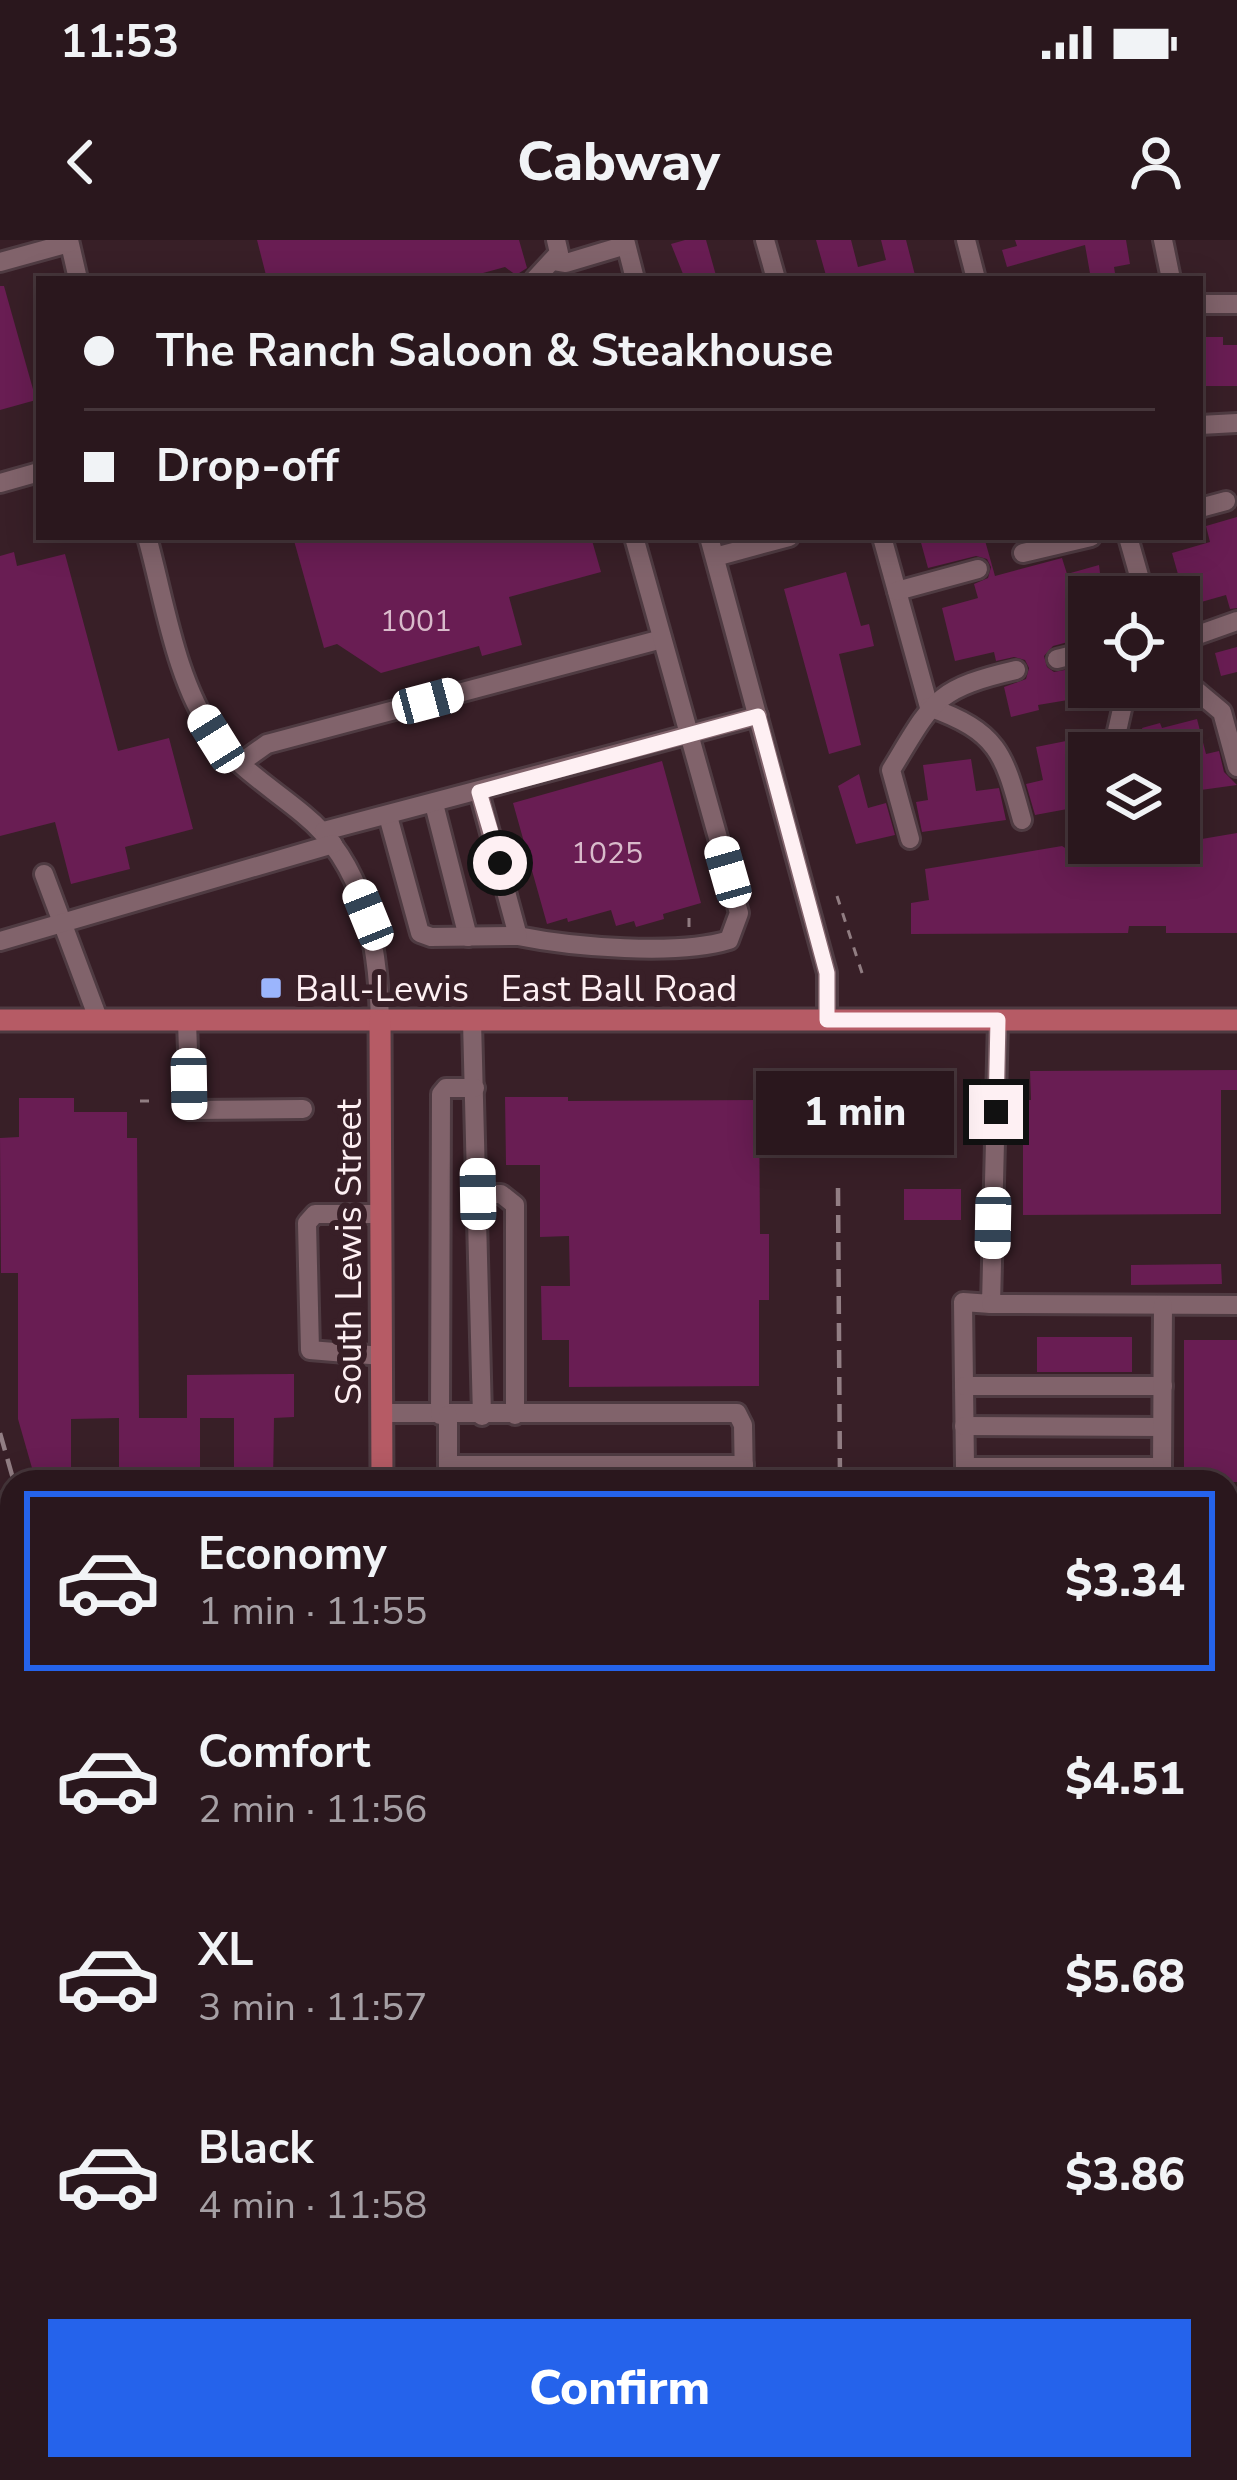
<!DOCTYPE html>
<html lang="en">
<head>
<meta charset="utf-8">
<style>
	body { margin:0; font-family:"Nunito Sans",sans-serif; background:#322026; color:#f1f3f6; height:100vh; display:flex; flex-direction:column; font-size:45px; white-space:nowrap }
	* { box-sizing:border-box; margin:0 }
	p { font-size:39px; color:#a59fa4 }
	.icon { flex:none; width:66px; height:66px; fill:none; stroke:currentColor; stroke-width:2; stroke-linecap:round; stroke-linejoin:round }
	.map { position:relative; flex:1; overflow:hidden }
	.side { position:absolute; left:0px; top:1230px; width:1239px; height:1011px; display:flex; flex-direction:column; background:#2a171d; border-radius:36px 36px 0 0; box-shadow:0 6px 30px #0003,0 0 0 3px #46363b }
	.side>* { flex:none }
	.top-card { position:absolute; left:36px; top:36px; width:1167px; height:264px; border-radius:0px; box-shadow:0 6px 30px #0003,0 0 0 3px #46363b; display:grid; align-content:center; height:264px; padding:0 48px; background:#2a171d }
	.buttons { position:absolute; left:1068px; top:336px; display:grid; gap:24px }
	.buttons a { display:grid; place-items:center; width:132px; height:132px; border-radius:0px; background:#2a171d; box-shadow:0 6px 30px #0003,0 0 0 3px #46363b; font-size:60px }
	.end { position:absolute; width:54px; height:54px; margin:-27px; border:15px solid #fef0f3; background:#111; box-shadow:0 0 0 6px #111 }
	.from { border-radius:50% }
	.bubble { position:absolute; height:84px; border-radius:0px; background:#2a171d; box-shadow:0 6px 30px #0003,0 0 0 3px #46363b; font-size:39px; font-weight:800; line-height:84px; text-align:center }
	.car { position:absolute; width:36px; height:72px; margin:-36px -18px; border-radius:15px; box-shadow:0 0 9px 3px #0007; background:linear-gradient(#fff 24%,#345 0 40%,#fff 0 76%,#345 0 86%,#fff 0) }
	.top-card b { display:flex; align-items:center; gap:42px; height:114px; font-size:45px }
	.top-card b+b { border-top:3px solid #46363b }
	.top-card i { width:30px; height:30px; background:#f1f3f6 }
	ul { padding:21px 0 0; list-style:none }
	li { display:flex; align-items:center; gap:36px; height:180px; margin:0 24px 18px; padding:0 24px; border:6px solid transparent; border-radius:0px }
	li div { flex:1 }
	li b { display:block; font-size:45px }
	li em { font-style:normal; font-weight:800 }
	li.active { border-color:#2563eb }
	li>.icon { width:108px; height:108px; stroke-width:1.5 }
	.button { display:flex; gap:24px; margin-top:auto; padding:24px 48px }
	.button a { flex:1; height:138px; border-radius:0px; background:#2563eb; color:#fff; font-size:48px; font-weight:800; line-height:138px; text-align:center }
	.status { display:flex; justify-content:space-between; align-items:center; height:84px; padding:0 60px; background:#2a171d; direction:ltr }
	.status svg { height:33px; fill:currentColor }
	header { display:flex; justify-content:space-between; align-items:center; height:156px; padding:0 48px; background:#2a171d; font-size:54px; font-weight:800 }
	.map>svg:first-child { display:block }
	.building { fill:#691d53 }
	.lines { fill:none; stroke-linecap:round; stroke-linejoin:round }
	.minor-casing { stroke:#4f3b42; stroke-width:24 }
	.major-casing { stroke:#4f3b42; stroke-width:27 }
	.path { stroke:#917d82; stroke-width:3; stroke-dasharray:9 9; stroke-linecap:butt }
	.minor { stroke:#81636b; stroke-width:18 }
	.major { stroke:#b65b65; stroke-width:21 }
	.rail { stroke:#927e84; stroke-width:4.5; stroke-dasharray:18 9; stroke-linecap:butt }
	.route { stroke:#fef0f3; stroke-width:15 }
	.poi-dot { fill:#9bb5fd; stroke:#381f27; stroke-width:4.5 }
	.labels { text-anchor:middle; stroke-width:12; stroke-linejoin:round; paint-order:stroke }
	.number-label { font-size:30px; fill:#d9bbcb }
	.poi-label { font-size:36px; fill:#fef0f3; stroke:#381f27; text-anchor:start }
	.street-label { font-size:36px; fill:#fef0f3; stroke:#381f27 }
</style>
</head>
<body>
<div class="status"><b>11:53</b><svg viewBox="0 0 49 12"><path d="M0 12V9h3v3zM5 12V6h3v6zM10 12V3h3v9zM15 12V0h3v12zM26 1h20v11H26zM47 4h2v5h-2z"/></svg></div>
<header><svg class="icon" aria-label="back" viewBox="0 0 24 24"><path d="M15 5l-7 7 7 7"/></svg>Cabway<svg class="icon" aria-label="person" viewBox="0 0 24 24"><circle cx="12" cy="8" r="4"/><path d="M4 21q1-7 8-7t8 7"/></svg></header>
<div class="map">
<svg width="1237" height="2240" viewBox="0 0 1237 2240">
	<rect width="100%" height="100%" fill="#381f27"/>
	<g class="building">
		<path d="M257,0H519L527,28L516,35L505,27L461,39H267Z"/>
		<path d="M685,0H706L717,39H685L671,4Z"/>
		<path d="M816,0H851L858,27L886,20L881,0H906L916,39H888L887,35L872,39H827Z"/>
		<path d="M1015,0H1126L1130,24L1114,27L1116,39H1091L1085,5L1007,27L1002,10L1017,6Z"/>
		<path d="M0,46H4L36,160L0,170Z"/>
		<path d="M1203,97H1223V105H1237V146H1200Z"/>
		<path d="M1237,277V368L1230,369L1226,355L1187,366L1172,313L1210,302L1206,286Z"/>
		<path d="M293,297H591L601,332L509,357L522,405L482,416L479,406L381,433L337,404L324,408Z"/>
		<path d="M928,297H984L995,336L1062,318L1067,334L1099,325L1103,357H1089V379L1079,382L1083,398L1053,406L1044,416L1047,427L1054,432L1086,426V457L1038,465L1039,470L1011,477L1004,447L1026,439L1029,428L1025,420L1014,417L996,421L994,412L955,421L942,368L978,358L974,344L988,338L991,327L987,319L976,316L928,328L920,299Z"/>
		<path d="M14,312L17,326L65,314L118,511L169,498L193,589L125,607L130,629L71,644L55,582L0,596V316Z"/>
		<path d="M846,332L861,386L869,384L874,406L839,414L861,505L829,514L784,349Z"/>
		<path d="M1237,407V432L1221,436L1215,413Z"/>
		<path d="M1197,479L1206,514L1219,511L1224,532L1237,545L1179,553V513H1154L1152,505L1147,507L1142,488L1160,483L1162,488Z"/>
		<path d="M1081,498L1089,539V565L1035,575L1026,544L1043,540L1036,507Z"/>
		<path d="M971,519L976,551L999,548L1006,580L922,592L916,562L928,560L923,525Z"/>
		<path d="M662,521L701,663L663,674L664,679L636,687L634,681L616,686L611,670L568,682L567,678L547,684L513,563Z"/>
		<path d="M859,534L868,568L886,563L895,595L856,604L838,546Z"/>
		<path d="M1237,593V693H1166V686H1129L1128,693L911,694V663L929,660L925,629L1062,606L1070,611L1072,621Z"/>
		<path d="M1237,830V850H1221V974L1023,975V860H1031L1030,831Z"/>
		<path d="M505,857H568V861L759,860L760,994H769V1060H759V1146L569,1147V1100H542L541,1046H570L569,996L540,997V925H506Z"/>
		<path d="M19,858H74V872H127V898H137L139,1178H187V1135L294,1134V1177L274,1178L273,1242H239V1236H234V1178H200V1242H119V1178L71,1179V1242H36L18,1179V1033H1L0,898L19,897Z"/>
		<rect x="904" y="949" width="57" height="31"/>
		<path d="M1221,1024L1222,1044L1131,1045V1025Z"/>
		<rect x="1037" y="1097" width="95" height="35"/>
		<rect x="1184" y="1100" width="53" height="142"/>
	</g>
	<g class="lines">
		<defs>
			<g id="minor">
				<path d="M69,0L78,39"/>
				<path d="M625,0L635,39"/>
				<path d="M765,0L776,39"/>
				<path d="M966,0L976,39"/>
				<path d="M1163,0L1171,39"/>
				<path d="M554,21L566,23L626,5"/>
				<path d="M0,22L69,3"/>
				<path d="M535,39L559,13L556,0"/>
				<path d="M1200,64H1237"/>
				<path d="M1200,185L1237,183"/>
				<path d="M0,243L39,232"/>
				<path d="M1200,268L1226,261"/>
				<path d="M147,297C165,362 175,439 214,495C237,527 273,549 303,574C366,625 378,704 380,781"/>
				<path d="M709,297L827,733V780"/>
				<path d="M882,297L929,467"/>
				<path d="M1128,297L1145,357"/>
				<path d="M1023,313L1091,297"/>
				<path d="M715,317L789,297"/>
				<path d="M897,351L978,329"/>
				<path d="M1179,409L1192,397L1237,381"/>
				<path d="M1057,419L1089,411"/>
				<path d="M1179,436L1222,472L1237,527"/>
				<path d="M929,467C999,492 1004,514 1022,580"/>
				<path d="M1118,513L1115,500L1127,447"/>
				<path d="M240,523L267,504L662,399"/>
				<path d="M479,552L518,696C572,707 678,716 729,700L739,673L634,297"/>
				<path d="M434,564L468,697"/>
				<path d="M388,576L420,693L431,697L518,696"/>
				<path d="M324,591L758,476"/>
				<path d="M910,599L891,530C933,461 934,449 1016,430"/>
				<path d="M44,634L99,781"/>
				<path d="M0,701L333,604"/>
				<path d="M998,780L991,1064L963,1062L965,1227H1162L1163,1242"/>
				<path d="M187,781L190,870L303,869"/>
				<path d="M472,781L482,1176"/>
				<path d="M478,954H501L515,965V1175"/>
				<path d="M382,974H315L307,983L310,1110L382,1116"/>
				<path d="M991,1064L1237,1065"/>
				<path d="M964,1146H1163"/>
				<path d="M382,1173H737L743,1185L744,1242"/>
				<path d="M440,1175L441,854L446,848H475"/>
				<path d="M448,1175V1242"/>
				<path d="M964,1186L1162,1187"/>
				<path d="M448,1225H744"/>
				<path d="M1162,1227L1163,1065"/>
				<path d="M1227,1286H1237"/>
				<path d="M1227,1391H1237"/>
				<path d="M1227,1494H1237"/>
				<path d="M0,1553H12"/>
				<path d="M0,1743H12"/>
				<path d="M1227,2035H1237"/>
				<path d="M487,2229L488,2240"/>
				<path d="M594,2229L595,2240"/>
				<path d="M766,2229L767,2240"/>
				<path d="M231,2240L232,2229"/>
			</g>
			<g id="major">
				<path d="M0,780H1237"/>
				<path d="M380,781L382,1242"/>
				<path d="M386,2229V2240"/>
			</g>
		</defs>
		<use href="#minor" class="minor-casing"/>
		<use href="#major" class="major-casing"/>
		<g class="path">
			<path d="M837,656L863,736"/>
			<path d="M689,678V690"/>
			<path d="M140,861H154"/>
		</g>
		<use href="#minor" class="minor"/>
		<use href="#major" class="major"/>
		<g class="rail">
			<path d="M838,948L840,1242"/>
			<path d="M0,1193L14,1242"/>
			<path d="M0,1251L12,1294"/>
			<path d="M0,1305L12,1355"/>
			<path d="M1227,1316H1237"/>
			<path d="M145,2229V2240"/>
			<path d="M373,2229L378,2240"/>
			<path d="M808,2229L810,2240"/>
			<path d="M899,2229L911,2240"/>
		</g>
	</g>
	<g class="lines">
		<path class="route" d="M500,623L479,552L758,476L827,733V780H998L996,872"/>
	</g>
	<rect class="poi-dot" x="259" y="736" width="24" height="24" rx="6"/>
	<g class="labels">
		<g class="number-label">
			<text x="416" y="391">1001</text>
			<text x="607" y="623">1025</text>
		</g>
		<g class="poi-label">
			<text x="295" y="761">Ball-Lewis</text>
		</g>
		<g class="street-label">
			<text x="619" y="761">East Ball Road</text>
			<text transform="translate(348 1012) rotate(-90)" y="13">South Lewis Street</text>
		</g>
	</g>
</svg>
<div class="buttons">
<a><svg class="icon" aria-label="locate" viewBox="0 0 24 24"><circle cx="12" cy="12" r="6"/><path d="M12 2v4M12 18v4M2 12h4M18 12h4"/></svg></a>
<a><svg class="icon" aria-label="layers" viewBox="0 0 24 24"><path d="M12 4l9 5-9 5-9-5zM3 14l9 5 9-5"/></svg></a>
</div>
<i class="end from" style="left:500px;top:623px"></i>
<i class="end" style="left:996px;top:872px"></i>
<div class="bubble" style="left:756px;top:831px;width:198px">1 min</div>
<i class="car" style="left:428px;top:461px;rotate:75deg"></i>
<i class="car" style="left:216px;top:499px;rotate:328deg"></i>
<i class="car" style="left:728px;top:632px;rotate:344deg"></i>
<i class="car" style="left:368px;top:675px;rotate:338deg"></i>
<i class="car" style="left:189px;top:844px;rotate:179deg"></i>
<i class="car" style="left:478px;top:954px;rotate:359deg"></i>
<i class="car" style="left:993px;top:983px;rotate:181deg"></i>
<div class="top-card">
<b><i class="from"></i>The Ranch Saloon &amp; Steakhouse</b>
<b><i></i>Drop-off</b>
</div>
<section class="side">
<ul>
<li class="active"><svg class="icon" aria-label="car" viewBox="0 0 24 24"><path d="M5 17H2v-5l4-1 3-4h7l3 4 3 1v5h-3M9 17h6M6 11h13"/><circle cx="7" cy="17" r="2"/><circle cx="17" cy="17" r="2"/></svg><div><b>Economy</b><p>1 min · 11:55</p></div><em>$3.34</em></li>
<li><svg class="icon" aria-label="car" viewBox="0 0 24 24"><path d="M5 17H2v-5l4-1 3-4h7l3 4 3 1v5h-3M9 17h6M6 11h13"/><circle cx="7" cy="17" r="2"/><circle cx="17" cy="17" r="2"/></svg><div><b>Comfort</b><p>2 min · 11:56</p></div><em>$4.51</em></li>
<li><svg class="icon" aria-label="car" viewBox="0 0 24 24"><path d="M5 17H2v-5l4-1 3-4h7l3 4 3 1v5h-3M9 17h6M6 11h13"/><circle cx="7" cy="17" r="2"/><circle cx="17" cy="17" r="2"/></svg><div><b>XL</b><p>3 min · 11:57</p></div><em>$5.68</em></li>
<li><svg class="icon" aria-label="car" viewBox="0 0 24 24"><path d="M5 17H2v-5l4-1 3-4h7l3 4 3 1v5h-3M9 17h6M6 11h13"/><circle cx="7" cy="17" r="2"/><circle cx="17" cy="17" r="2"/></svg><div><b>Black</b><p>4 min · 11:58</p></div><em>$3.86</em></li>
</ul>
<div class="button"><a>Confirm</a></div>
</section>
</div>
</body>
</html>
